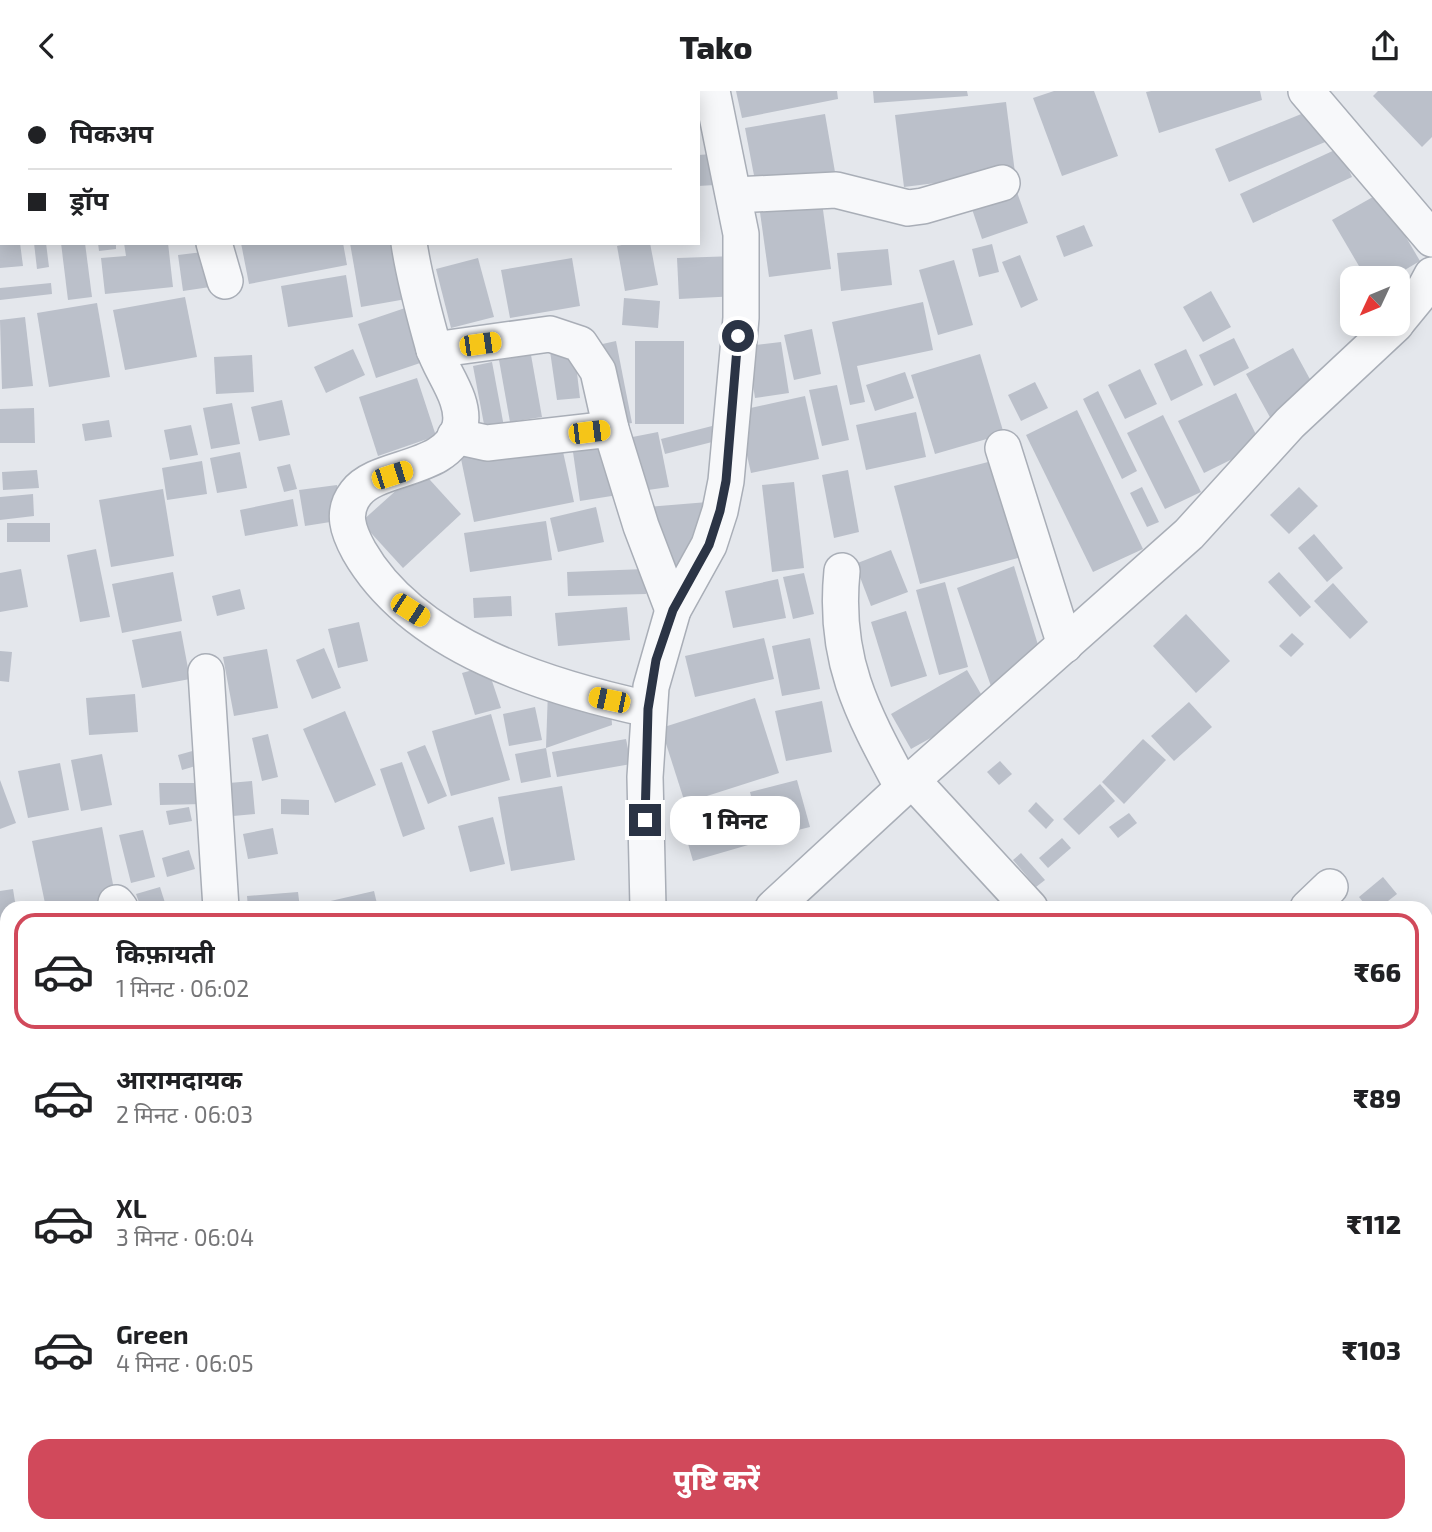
<!DOCTYPE html>
<html lang="hi">
<head>
<meta charset="utf-8">
<style>
	body { margin:0; font-family:"Exo 2","Noto Sans Devanagari",sans-serif; background:#f2f2f2; color:#202124; height:100vh; display:flex; flex-direction:column; font-size:26px; white-space:nowrap }
	* { box-sizing:border-box; margin:0 }
	p { font-size:23px; color:#757577 }
	.icon { flex:none; width:38px; height:38px; fill:none; stroke:currentColor; stroke-width:2; stroke-linecap:round; stroke-linejoin:round }
	.map { position:relative; flex:1; overflow:hidden }
	.drawer { position:absolute; left:0px; top:810px; width:1433px; height:632px; display:flex; flex-direction:column; background:#fff; border-radius:21px 21px 0 0; box-shadow:0 4px 18px #0003 }
	.drawer>* { flex:none }
	.banner { position:absolute; left:0px; top:0px; width:700px; height:154px; box-shadow:0 4px 18px #0003; display:grid; align-content:center; height:154px; padding:0 28px; background:#fff }
	.needle { width:46px; rotate:226deg }
	.tools { position:absolute; left:1340px; top:175px; display:grid; gap:14px }
	.tools a { display:grid; place-items:center; width:70px; height:70px; border-radius:14px; background:#fff; box-shadow:0 4px 18px #0003; font-size:35px }
	.end { position:absolute; width:32px; height:32px; margin:-16px; border:9px solid #2b3445; background:#fff; box-shadow:0 0 0 4px #fff }
	.from { border-radius:50% }
	.bubble { position:absolute; height:49px; border-radius:21px; background:#fff; box-shadow:0 4px 18px #0003; font-size:23px; font-weight:800; line-height:49px; text-align:center }
	.car { position:absolute; width:21px; height:42px; margin:-21px -10px; border-radius:9px; box-shadow:0 0 5px 2px #0007; background:linear-gradient(#f5c518 24%,#345 0 40%,#f5c518 0 76%,#345 0 86%,#f5c518 0) }
	.banner b { display:flex; align-items:center; gap:24px; height:66px; font-size:26px }
	.banner b+b { border-top:2px solid #e0e0e0 }
	.banner i { width:18px; height:18px; background:#202124 }
	ul { padding:12px 0 0; list-style:none }
	li { display:flex; align-items:center; gap:21px; height:116px; margin:0 14px 10px; padding:0 14px; border:4px solid transparent; border-radius:21px }
	li div { flex:1 }
	li b { display:block; font-size:26px }
	li em { font-style:normal; font-weight:800 }
	li.active { border-color:#d1495b }
	li>.icon { width:63px; height:63px; stroke-width:1.5 }
	.button { display:flex; gap:14px; margin-top:auto; padding:14px 28px }
	.button a { flex:1; height:80px; border-radius:21px; background:#d1495b; color:#fff; font-size:28px; font-weight:800; line-height:80px; text-align:center }
	header { display:flex; justify-content:space-between; align-items:center; height:91px; padding:0 28px; background:#fff; font-size:32px; font-weight:800 }
	.map>svg:first-child { display:block }
	.building { fill:#bbc0ca }
	.lines { fill:none; stroke-linecap:round; stroke-linejoin:round }
	.minor-casing { stroke:#a9aeb7; stroke-width:38 }
	.minor { stroke:#f7f8fa; stroke-width:35 }
	.route { stroke:#2b3445; stroke-width:9 }
</style>
</head>
<body>
<header><svg class="icon" aria-label="back" viewBox="0 0 24 24"><path d="M15 5l-7 7 7 7"/></svg>Tako<svg class="icon" aria-label="share" viewBox="0 0 24 24"><path d="M12 15V3M7 8l5-5 5 5M5 13v7h14v-7"/></svg></header>
<div class="map">
<svg width="1432" height="1441" viewBox="0 0 1432 1441">
	<rect width="100%" height="100%" fill="#e4e7ec"/>
	<g class="building">
		<path d="M736,0H837L838,8L742,27Z"/>
		<path d="M873,0H967L968,5L874,12Z"/>
		<path d="M1054,0H1094L1118,65L1062,85L1033,7Z"/>
		<path d="M1151,0H1260L1262,9L1159,42L1146,1Z"/>
		<path d="M1378,0H1432V46L1422,56L1373,5Z"/>
		<path d="M1006,11L1015,82L904,96L895,24Z"/>
		<path d="M1316,17L1330,49L1229,91L1215,58Z"/>
		<path d="M825,23L835,81L756,95L745,37Z"/>
		<path d="M1339,57L1352,86L1253,132L1240,103Z"/>
		<path d="M713,63L715,94L698,95V64Z"/>
		<path d="M1014,93L1028,132L982,148L969,109Z"/>
		<path d="M1380,102L1420,170L1391,187H1366L1332,129Z"/>
		<path d="M821,104L831,178L769,186L758,107Z"/>
		<path d="M1084,134L1093,155L1064,166L1056,145Z"/>
		<path d="M0,152H20L23,175L0,177Z"/>
		<path d="M34,152H46L49,176L37,178Z"/>
		<path d="M61,152H85L92,206L68,209Z"/>
		<path d="M98,152H116V158L99,160Z"/>
		<path d="M124,152H168L173,196L105,203L101,167L126,165Z"/>
		<path d="M241,152H343L347,174L249,193Z"/>
		<path d="M350,152H402L412,207L361,216Z"/>
		<path d="M631,152H650L658,194L625,200L617,155Z"/>
		<path d="M992,153L999,181L979,186L972,158Z"/>
		<path d="M888,158L892,194L841,200L837,162Z"/>
		<path d="M211,160L217,195L183,200L178,164Z"/>
		<path d="M1020,164L1038,209L1021,217L1002,171Z"/>
		<path d="M736,165L738,205L679,208L677,167Z"/>
		<path d="M478,167L494,226L451,237L436,178Z"/>
		<path d="M572,167L580,215L510,227L501,179Z"/>
		<path d="M954,169L973,234L938,244L919,179Z"/>
		<path d="M346,184L353,226L288,236L281,195Z"/>
		<path d="M51,192L52,203L0,209V197Z"/>
		<path d="M1211,200L1231,236L1203,251L1183,216Z"/>
		<path d="M185,206L197,266L125,279L113,219Z"/>
		<path d="M624,207L660,210L658,237L622,234Z"/>
		<path d="M923,211L933,259L857,275L865,311L850,314L832,231Z"/>
		<path d="M97,212L110,286L49,296L37,222Z"/>
		<path d="M408,216L426,270L376,287L358,233Z"/>
		<path d="M25,226L33,295L2,298L0,229Z"/>
		<path d="M812,238L821,283L794,289L784,244Z"/>
		<path d="M1234,247L1249,277L1214,295L1199,264Z"/>
		<path d="M616,250L632,332L614,335L598,254Z"/>
		<rect x="635" y="250" width="49" height="83"/>
		<path d="M781,251L789,302L755,307L747,255Z"/>
		<path d="M574,257L580,307L557,309L550,260Z"/>
		<path d="M1293,257L1318,303L1271,328L1246,283Z"/>
		<path d="M353,258L365,284L326,302L314,276Z"/>
		<path d="M1186,258L1203,294L1171,310L1154,273Z"/>
		<path d="M980,263L1004,343L935,363L911,284Z"/>
		<path d="M252,264L254,301L216,303L214,266Z"/>
		<path d="M531,264L542,326L510,331L499,269Z"/>
		<path d="M492,271L505,341L486,344L473,275Z"/>
		<path d="M1140,278L1157,313L1125,328L1108,294Z"/>
		<path d="M905,281L914,307L875,320L866,294Z"/>
		<path d="M417,287L436,345L378,365L359,306Z"/>
		<path d="M1035,291L1048,317L1021,330L1008,304Z"/>
		<path d="M837,294L849,349L822,355L809,299Z"/>
		<path d="M1098,300L1137,380L1122,388L1083,308Z"/>
		<path d="M1236,302L1261,354L1204,382L1178,330Z"/>
		<path d="M805,305L819,368L751,382L737,320Z"/>
		<path d="M282,309L290,344L259,350L251,316Z"/>
		<path d="M232,312L240,353L211,358L203,317Z"/>
		<path d="M34,317L35,352H0V318Z"/>
		<path d="M1077,319L1143,458L1093,481L1026,344Z"/>
		<path d="M916,321L926,366L866,379L856,334Z"/>
		<path d="M1163,324L1201,401L1165,418L1127,342Z"/>
		<path d="M109,329L112,346L85,350L82,333Z"/>
		<path d="M191,334L198,364L170,369L164,339Z"/>
		<path d="M716,334L720,349L665,363L661,348Z"/>
		<path d="M658,341L669,396L634,401L617,349Z"/>
		<path d="M560,347L574,411L474,431L460,363Z"/>
		<path d="M609,349L618,404L580,410L572,354Z"/>
		<path d="M240,361L247,397L217,402L210,367Z"/>
		<path d="M996,369L1022,466L920,493L894,395Z"/>
		<path d="M202,370L207,403L167,409L162,377Z"/>
		<path d="M290,373L297,398L284,401L277,376Z"/>
		<path d="M420,378L461,423L403,477L361,431Z"/>
		<path d="M37,379L39,397L3,399L2,381Z"/>
		<path d="M848,379L859,441L834,447L822,384Z"/>
		<path d="M794,391L804,477L772,481L762,394Z"/>
		<path d="M337,394L343,429L305,435L299,399Z"/>
		<path d="M1142,396L1159,431L1147,436L1130,402Z"/>
		<path d="M1299,396L1318,415L1289,443L1270,424Z"/>
		<path d="M163,398L174,465L111,476L99,409Z"/>
		<path d="M33,403L34,425L0,429V406Z"/>
		<path d="M293,408L298,435L245,445L240,419Z"/>
		<path d="M708,411L686,475L662,474L647,416Z"/>
		<path d="M596,416L604,451L558,461L550,427Z"/>
		<path d="M546,430L552,469L470,481L464,442Z"/>
		<rect x="7" y="432" width="43" height="19"/>
		<path d="M1314,443L1343,477L1327,491L1298,457Z"/>
		<path d="M96,458L110,526L80,531L67,464Z"/>
		<path d="M891,459L908,501L871,515L855,473Z"/>
		<path d="M1014,475L1042,567L993,601L957,497Z"/>
		<path d="M21,478L28,516L0,521V482Z"/>
		<path d="M645,478L646,503L568,505L567,481Z"/>
		<path d="M173,481L182,530L122,542L112,493Z"/>
		<path d="M1279,481L1311,516L1300,526L1268,491Z"/>
		<path d="M804,482L814,523L793,528L783,486Z"/>
		<path d="M778,488L786,527L733,537L725,500Z"/>
		<path d="M945,491L968,576L939,584L916,499Z"/>
		<path d="M1333,492L1368,531L1350,548L1314,510Z"/>
		<path d="M240,498L245,518L217,525L212,505Z"/>
		<path d="M511,505L512,525L474,527L473,507Z"/>
		<path d="M627,516L630,549L558,555L555,522Z"/>
		<path d="M906,520L927,585L891,596L871,531Z"/>
		<path d="M1186,523L1230,570L1196,602L1153,555Z"/>
		<path d="M359,531L368,570L338,577L328,538Z"/>
		<path d="M181,540L190,588L142,597L132,549Z"/>
		<path d="M1292,542L1304,553L1291,566L1279,555Z"/>
		<path d="M764,547L774,588L695,606L685,565Z"/>
		<path d="M810,547L820,598L782,605L772,555Z"/>
		<path d="M324,557L341,597L312,608L296,569Z"/>
		<path d="M267,558L278,617L234,625L223,566Z"/>
		<path d="M0,560L12,561L9,591L0,590Z"/>
		<path d="M487,575L501,617L475,624L462,582Z"/>
		<path d="M967,579L988,615L911,658L891,623Z"/>
		<path d="M548,599L611,618L612,634L546,657Z"/>
		<path d="M135,603L138,641L89,644L86,607Z"/>
		<path d="M755,607L779,682L685,712L661,637Z"/>
		<path d="M822,610L832,661L786,670L775,620Z"/>
		<path d="M1189,611L1212,636L1174,670L1151,645Z"/>
		<path d="M535,616L542,649L509,655L503,623Z"/>
		<path d="M345,620L376,694L335,712L303,638Z"/>
		<path d="M491,623L510,689L451,705L432,640Z"/>
		<path d="M268,643L278,686L262,690L252,647Z"/>
		<path d="M626,648L631,673L557,686L552,661Z"/>
		<path d="M1143,648L1166,669L1124,713L1102,691Z"/>
		<path d="M425,654L447,705L428,713L407,661Z"/>
		<path d="M546,657L551,686L521,692L515,663Z"/>
		<path d="M196,659L199,674L182,679L178,664Z"/>
		<path d="M102,663L112,714L81,720L71,669Z"/>
		<path d="M1000,670L1012,683L999,694L987,681Z"/>
		<path d="M402,671L425,738L403,746L380,678Z"/>
		<path d="M60,672L69,719L28,727L18,680Z"/>
		<path d="M0,689L16,732L0,738Z"/>
		<path d="M797,689L810,736L762,748L750,701Z"/>
		<path d="M252,690L255,723L233,725L229,692Z"/>
		<path d="M159,692H202L203,713L160,714Z"/>
		<path d="M1100,693L1115,710L1079,744L1063,728Z"/>
		<path d="M562,695L575,769L511,780L498,706Z"/>
		<path d="M281,708L309,709V724L281,723Z"/>
		<path d="M1036,711L1054,729L1046,738L1028,720Z"/>
		<path d="M744,715L755,752L693,770L682,732Z"/>
		<path d="M189,716L192,730L169,734L166,720Z"/>
		<path d="M1129,722L1137,732L1118,747L1109,736Z"/>
		<path d="M493,726L505,773L470,781L458,735Z"/>
		<path d="M102,736L116,809L72,817H46L32,750Z"/>
		<path d="M273,737L278,763L248,768L243,743Z"/>
		<path d="M143,739L155,786L131,792L119,744Z"/>
		<path d="M1062,747L1071,757L1048,777L1039,767Z"/>
		<path d="M189,759L195,778L167,786L162,767Z"/>
		<path d="M1021,762L1045,789L1036,796L1013,769Z"/>
		<path d="M1383,786L1397,803L1379,817H1368L1359,806Z"/>
		<path d="M160,796L166,815L141,817L136,803Z"/>
		<path d="M13,798L16,817H7V928L4,929L0,908V800Z"/>
		<path d="M374,800L378,817H323L322,812Z"/>
		<path d="M298,801L300,817H248L247,805Z"/>
		<path d="M1429,856L1432,859V897L1426,902Z"/>
		<path d="M1426,921L1432,928V968L1426,973Z"/>
	</g>
	<g class="lines">
		<defs>
			<g id="minor">
				<path d="M128,0L129,2"/>
				<path d="M334,0L335,2"/>
				<path d="M1306,0L1432,148"/>
				<path d="M555,2L558,0"/>
				<path d="M735,104L836,99L908,117L923,115L1002,92"/>
				<path d="M214,152L225,190"/>
				<path d="M409,152C414,187 424,222 433,255C440,280 466,308 460,335C449,381 378,373 356,402C341,421 348,440 359,460C414,556 547,596 648,618"/>
				<path d="M1398,230L1425,197L1432,184"/>
				<path d="M434,259L550,243L580,253L598,280L611,338L641,435L673,519"/>
				<path d="M455,345L487,352L611,338"/>
				<path d="M1003,357L1065,554"/>
				<path d="M842,480C833,569 862,621 903,697"/>
				<path d="M206,581L221,817"/>
				<path d="M912,689L1030,817"/>
				<path d="M116,812L120,817"/>
				<path d="M648,817L645,686L651,596L673,519L709,454L720,420L726,390L741,227V143L712,0"/>
				<path d="M773,817L903,697L1189,443L1290,332L1396,233"/>
				<path d="M1308,817L1330,796"/>
				<path d="M0,969L7,971"/>
				<path d="M0,1110L7,1118"/>
				<path d="M1426,1251L1432,1257"/>
				<path d="M1426,1295L1432,1293"/>
				<path d="M1397,1435L1400,1441"/>
				<path d="M164,1441L170,1435"/>
				<path d="M762,1441L768,1435"/>
			</g>
		</defs>
		<use href="#minor" class="minor-casing"/>
		<use href="#minor" class="minor"/>
	</g>
	<g class="lines">
		<path class="route" d="M645,729L648,618L656,569L673,519L709,454L720,420L726,390L738,245"/>
	</g>
</svg>
<div class="tools">
<a><svg class="needle" viewBox="-14 -14 28 28"><path d="M0-13l5 13h-10z" fill="#e53935"/><path d="M0 13l5-13h-10z" fill="#757577"/></svg></a>
</div>
<i class="end from" style="left:738px;top:245px"></i>
<i class="end" style="left:645px;top:729px"></i>
<div class="bubble" style="left:670px;top:705px;width:130px">1 मिनट</div>
<i class="car" style="left:480px;top:253px;rotate:82deg"></i>
<i class="car" style="left:589px;top:341px;rotate:83deg"></i>
<i class="car" style="left:392px;top:384px;rotate:72deg"></i>
<i class="car" style="left:410px;top:519px;rotate:123deg"></i>
<i class="car" style="left:609px;top:609px;rotate:282deg"></i>
<div class="banner">
<b><i class="from"></i>पिकअप</b>
<b><i></i>ड्रॉप</b>
</div>
<section class="drawer">
<ul>
<li class="active"><svg class="icon" aria-label="car" viewBox="0 0 24 24"><path d="M5 17H2v-5l4-1 3-4h7l3 4 3 1v5h-3M9 17h6M6 11h13"/><circle cx="7" cy="17" r="2"/><circle cx="17" cy="17" r="2"/></svg><div><b>किफ़ायती</b><p>1 मिनट · 06:02</p></div><em>₹66</em></li>
<li><svg class="icon" aria-label="car" viewBox="0 0 24 24"><path d="M5 17H2v-5l4-1 3-4h7l3 4 3 1v5h-3M9 17h6M6 11h13"/><circle cx="7" cy="17" r="2"/><circle cx="17" cy="17" r="2"/></svg><div><b>आरामदायक</b><p>2 मिनट · 06:03</p></div><em>₹89</em></li>
<li><svg class="icon" aria-label="car" viewBox="0 0 24 24"><path d="M5 17H2v-5l4-1 3-4h7l3 4 3 1v5h-3M9 17h6M6 11h13"/><circle cx="7" cy="17" r="2"/><circle cx="17" cy="17" r="2"/></svg><div><b>XL</b><p>3 मिनट · 06:04</p></div><em>₹112</em></li>
<li><svg class="icon" aria-label="car" viewBox="0 0 24 24"><path d="M5 17H2v-5l4-1 3-4h7l3 4 3 1v5h-3M9 17h6M6 11h13"/><circle cx="7" cy="17" r="2"/><circle cx="17" cy="17" r="2"/></svg><div><b>Green</b><p>4 मिनट · 06:05</p></div><em>₹103</em></li>
</ul>
<div class="button"><a>पुष्टि करें</a></div>
</section>
</div>
</body>
</html>
